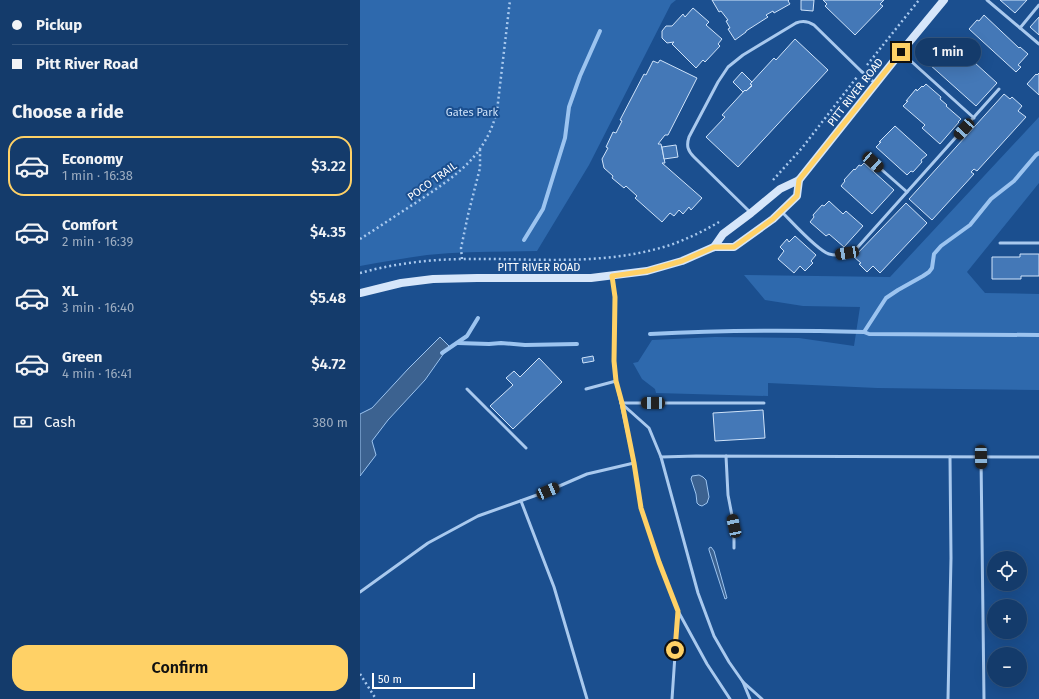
<!DOCTYPE html>
<html lang="en">
<head>
<meta charset="utf-8">
<style>
	body { margin:0; font-family:"Fira Sans",sans-serif; background:#214673; color:#f1f3f6; height:100vh; display:flex; flex-direction:column; font-size:15px; white-space:nowrap }
	* { box-sizing:border-box; margin:0 }
	p { font-size:13px; color:#9dadc1 }
	.icon { flex:none; width:22px; height:22px; fill:none; stroke:currentColor; stroke-width:2; stroke-linecap:round; stroke-linejoin:round }
	.map { position:relative; flex:1; overflow:hidden }
	.sheet { display:flex; flex-direction:column; background:#143b6b; width:360px }
	.sheet>* { flex:none }
	.banner { display:grid; align-content:center; height:88px; padding:0 12px; background:#143b6b }
	.tools { position:absolute; left:627px; top:551px; display:grid; gap:8px }
	.tools a { display:grid; place-items:center; width:40px; height:40px; border-radius:50%; background:#143b6b; box-shadow:0 4px 16px #0002,0 0 0 1px #33557e; font-size:20px }
	.scale { position:absolute; left:12px; bottom:10px; width:103px; box-sizing:border-box; padding-left:4px; border:2px solid #fff; border-top:0; font-size:11px; line-height:14px; white-space:nowrap; color:#fff; -webkit-text-stroke:3px #1b4f8f; paint-order:stroke }
	.end { position:absolute; width:18px; height:18px; margin:-9px; border:5px solid #ffd166; background:#111; box-shadow:0 0 0 2px #111 }
	.from { border-radius:50% }
	.bubble { position:absolute; height:28px; border-radius:14px; background:#143b6b; box-shadow:0 4px 16px #0002,0 0 0 1px #33557e; font-size:13px; font-weight:600; line-height:28px; text-align:center }
	.car { position:absolute; width:12px; height:24px; margin:-12px -6px; border-radius:5px; box-shadow:0 0 3px 1px #0007; background:linear-gradient(#222 24%,#8ab4d8 0 40%,#222 0 76%,#8ab4d8 0 86%,#222 0) }
	.banner b { display:flex; align-items:center; gap:14px; height:38px; font-size:15px }
	.banner b+b { border-top:1px solid #33557e }
	.banner i { width:10px; height:10px; background:#f1f3f6 }
	ul { padding:0; list-style:none }
	li { display:flex; align-items:center; gap:12px; height:60px; margin:0 8px 6px; padding:0 4px; border:2px solid transparent; border-radius:16px }
	li div { flex:1 }
	li b { display:block; font-size:15px }
	li em { font-style:normal; font-weight:600 }
	li.active { border-color:#ffd166 }
	li>.icon { width:36px; height:36px; stroke-width:1.5 }
	h2 { padding:0 12px; font-size:18px; line-height:48px }
	.pay { display:flex; align-items:center; gap:10px; height:44px; padding:0 12px; font-size:15px }
	.pay p { margin-inline-start:auto }
	.cta { display:flex; gap:8px; margin-top:auto; padding:8px 12px }
	.cta a { flex:1; height:46px; border-radius:16px; background:#ffd166; color:#111; font-size:16px; font-weight:600; line-height:46px; text-align:center }
	main { display:flex; flex:1; min-height:0 }
	.map>svg:first-child { display:block }
	.green { fill:#2e69ad }
	.water { fill:#3c6290; stroke:#9cc4f0 }
	.lines { fill:none; stroke-linecap:round; stroke-linejoin:round }
	.stream { stroke:#9cc4f0; stroke-width:4 }
	.building { fill:#4478b7; stroke:#cfe3fa }
	.path { stroke:#a9c9ee; stroke-width:2.5; stroke-dasharray:2 3; stroke-linecap:butt }
	.service { stroke:#a9c9ee; stroke-width:3 }
	.secondary { stroke:#d6e6fa; stroke-width:8 }
	.route { stroke:#ffd166; stroke-width:5 }
	.labels { text-anchor:middle; stroke-width:4; stroke-linejoin:round; paint-order:stroke }
	.street-label { font-size:11px; fill:#fff; stroke:#1b4f8f }
	.park-label { font-size:11px; fill:#cfe3fa; stroke:#1b4f8f }
</style>
</head>
<body>
<main>
<section class="sheet">
<div class="banner">
<b><i class="from"></i>Pickup</b>
<b><i></i>Pitt River Road</b>
</div>
<h2>Choose a ride</h2>
<ul>
<li class="active"><svg class="icon" aria-label="car" viewBox="0 0 24 24"><path d="M5 17H2v-5l4-1 3-4h7l3 4 3 1v5h-3M9 17h6M6 11h13"/><circle cx="7" cy="17" r="2"/><circle cx="17" cy="17" r="2"/></svg><div><b>Economy</b><p>1 min · 16:38</p></div><em>$3.22</em></li>
<li><svg class="icon" aria-label="car" viewBox="0 0 24 24"><path d="M5 17H2v-5l4-1 3-4h7l3 4 3 1v5h-3M9 17h6M6 11h13"/><circle cx="7" cy="17" r="2"/><circle cx="17" cy="17" r="2"/></svg><div><b>Comfort</b><p>2 min · 16:39</p></div><em>$4.35</em></li>
<li><svg class="icon" aria-label="car" viewBox="0 0 24 24"><path d="M5 17H2v-5l4-1 3-4h7l3 4 3 1v5h-3M9 17h6M6 11h13"/><circle cx="7" cy="17" r="2"/><circle cx="17" cy="17" r="2"/></svg><div><b>XL</b><p>3 min · 16:40</p></div><em>$5.48</em></li>
<li><svg class="icon" aria-label="car" viewBox="0 0 24 24"><path d="M5 17H2v-5l4-1 3-4h7l3 4 3 1v5h-3M9 17h6M6 11h13"/><circle cx="7" cy="17" r="2"/><circle cx="17" cy="17" r="2"/></svg><div><b>Green</b><p>4 min · 16:41</p></div><em>$4.72</em></li>
</ul>
<div class="pay"><svg class="icon" aria-label="cash" viewBox="0 0 24 24"><path d="M3 7h18v10H3z"/><circle cx="12" cy="12" r="2"/></svg>Cash<p>380 m</p></div>
<div class="cta"><a>Confirm</a></div>
</section>
<div class="map">
<svg width="679" height="699" viewBox="0 0 679 699">
	<rect width="100%" height="100%" fill="#1b4f8f"/>
	<g class="green">
		<path d="M0,0H316L311,4L229,165L177,251C140,252 103,251 67,255C44,258 22,262 0,266Z"/>
		<path d="M679,117V183L607,272L625,293L679,294V390L517,388L408,383V396L296,393L295,389L282,379L273,363L278,362L292,340L355,337L439,338L494,346L500,307L443,306L405,300L384,275L530,277Z"/>
	</g>
	<g class="water">
		<path d="M80,337L89,346L65,380L28,420L12,441L16,455L0,476V414L12,408L48,369Z"/>
		<path d="M339,475L343,477L346,480L349,497L347,503L342,506L339,505L337,503L336,494L331,479L332,476Z"/>
		<path d="M351,547L354,551L367,598L365,599L349,550V548Z"/>
	</g>
	<g class="lines">
		<g class="stream">
			<path d="M164,240L183,209L205,138L209,107L220,76L240,31"/>
			<path d="M504,332L509,334L679,335"/>
			<path d="M290,334C362,330 433,330 504,332L526,298L538,290L563,276L569,272L572,268L574,254L581,246L610,225L631,199L654,181L676,155L679,153"/>
			<path d="M98,343L129,344L141,343L165,345L217,344"/>
			<path d="M82,353L107,336L118,318"/>
		</g>
	</g>
	<g class="building">
		<path d="M352,0H429L428,1L430,4L414,13L413,11L406,15L408,17L386,31V32L375,40L368,29L370,28L366,21L368,20L361,11L359,12Z"/>
		<path d="M441,0H454L453,11L441,10Z"/>
		<path d="M463,0H524L520,4L523,6L495,35L465,6L467,4Z"/>
		<path d="M640,0H667L655,13Z"/>
		<path d="M333,8L349,22L346,25L362,39L358,44L360,46L345,62L343,60L336,68L312,44L314,42L307,43L302,38V31L306,26H312L323,14L325,17Z"/>
		<path d="M624,15L659,48L660,47L668,54L658,65L661,67L656,72L609,29L617,20L619,21Z"/>
		<path d="M679,17V35L670,27Z"/>
		<path d="M435,39L468,70L378,167L346,137L365,117L362,115L385,90L386,91L392,86L390,84L414,58L416,60Z"/>
		<path d="M592,42L637,83L616,106L569,64L583,47L584,48L589,43H590Z"/>
		<path d="M300,60L337,78L308,135H305L298,144H301L305,163H302L342,198L331,210L329,207L323,214L319,210L314,216L310,213L302,222L275,198L277,196L266,186L264,188L252,178L253,176L244,168L242,159L248,148L246,147L253,132L256,133L262,121L260,120L284,74L286,75L293,61L298,63Z"/>
		<path d="M382,72L392,82L390,84L392,85L386,91L385,90L383,92L373,82Z"/>
		<path d="M679,73V95L667,84L676,74L677,75Z"/>
		<path d="M566,84L581,97L580,99L587,105L586,106L601,119L598,122H599L580,144L562,128L565,125L543,106L548,101H546L556,89L557,91L562,86L563,87Z"/>
		<path d="M644,94L650,99L652,97L662,106L658,111L666,117L617,171L614,169L611,172L614,174L572,220L549,199Z"/>
		<path d="M535,126L567,155L561,160L562,162L553,172L551,171L547,175L516,147L521,142H519Z"/>
		<path d="M316,145L318,157L304,159L302,147Z"/>
		<path d="M504,163L534,190L512,214L481,186L485,181L484,180L494,169L495,170L499,165L501,166Z"/>
		<path d="M469,201L483,214L486,211L503,226L484,247L469,234L466,236L450,222L454,217L453,215L462,205L464,206Z"/>
		<path d="M546,203L567,223L520,273L513,266L507,272L499,264L501,263L494,257Z"/>
		<path d="M435,236L456,255L451,261L453,263L445,271L440,266L434,273L418,259L424,251L420,247L427,239L429,242Z"/>
		<path d="M660,254H679V276H661V279H632V257H660Z"/>
		<path d="M233,356L234,361L223,363L222,358Z"/>
		<path d="M179,358L202,382L153,429L130,406L153,385L146,378L154,371L160,377Z"/>
		<path d="M403,410L405,438L355,441L353,413Z"/>
	</g>
	<g class="lines">
		<g class="path">
			<path d="M507,65L559,0"/>
			<path d="M413,180L442,148L497,77"/>
			<path d="M0,239C19,227 38,214 57,202C95,176 125,158 137,111L150,0"/>
			<path d="M102,259L101,248L108,215L120,168V149"/>
			<path d="M0,273C25,266 51,262 78,260C155,255 237,270 313,244C329,238 344,231 359,222"/>
			<path d="M0,674L16,699"/>
		</g>
		<g class="service">
			<path d="M627,0L679,44"/>
			<path d="M660,28L679,5"/>
			<path d="M542,53L614,118"/>
			<path d="M513,162L547,192"/>
			<path d="M390,212L334,157C328,151 326,146 329,137L358,82L368,67L383,55L436,23C443,20 448,21 454,25L501,71L515,83"/>
			<path d="M422,212C432,222 458,251 469,254C479,257 488,253 497,248L639,89"/>
			<path d="M640,243H679"/>
			<path d="M252,277L255,297L254,361L256,381L261,403L274,463L281,508L299,562L318,611L347,664L370,699"/>
			<path d="M107,389L166,448"/>
			<path d="M226,389L256,381"/>
			<path d="M261,403L289,428L301,457L338,593L354,636L369,662L383,682L402,699"/>
			<path d="M261,403H404"/>
			<path d="M366,456L368,495L374,526V548"/>
			<path d="M301,457L336,456L679,457"/>
			<path d="M621,457L624,699"/>
			<path d="M161,501L194,587L227,699"/>
			<path d="M0,592L68,543L118,516L188,491L227,474L274,463"/>
			<path d="M383,682L390,699"/>
			<path d="M312,699L318,611"/>
			<path d="M588,699L591,558L590,457"/>
		</g>
		<g class="secondary">
			<path d="M354,247L363,234L391,213L420,189L439,180L541,52L584,0"/>
			<path d="M0,293L41,283L73,279L117,278H231L287,271L322,261L354,247H374L413,219L437,196L439,180"/>
		</g>
	</g>
	<g class="lines">
		<path class="route" d="M315,650L318,611L299,562L281,508L274,463L262,403L256,381L254,361L255,297L252,276L287,271L322,261L354,247H374L413,219L437,196L439,180L541,52"/>
	</g>
	<g class="labels">
		<g class="street-label">
			<text transform="translate(495 92) rotate(-52)" y="4">PITT RIVER ROAD</text>
			<text transform="translate(72 181) rotate(-36)" y="4">POCO TRAIL</text>
			<text x="179" y="271">PITT RIVER ROAD</text>
		</g>
		<g class="park-label">
			<text x="112" y="116">Gates Park</text>
		</g>
	</g>
</svg>
<div class="tools">
<a><svg class="icon" aria-label="locate" viewBox="0 0 24 24"><circle cx="12" cy="12" r="6"/><path d="M12 2v4M12 18v4M2 12h4M18 12h4"/></svg></a>
<a>+</a>
<a>−</a>
</div>
<div class="scale">50 m</div>
<i class="end from" style="left:315px;top:650px"></i>
<i class="end" style="left:541px;top:52px"></i>
<div class="bubble" style="left:555px;top:38px;width:66px">1 min</div>
<i class="car" style="left:604px;top:129px;rotate:222deg"></i>
<i class="car" style="left:513px;top:162px;rotate:132deg"></i>
<i class="car" style="left:487px;top:253px;rotate:261deg"></i>
<i class="car" style="left:293px;top:403px;rotate:270deg"></i>
<i class="car" style="left:621px;top:457px;rotate:179deg"></i>
<i class="car" style="left:188px;top:491px;rotate:67deg"></i>
<i class="car" style="left:374px;top:526px;rotate:348deg"></i>
</div>
</main>
</body>
</html>
